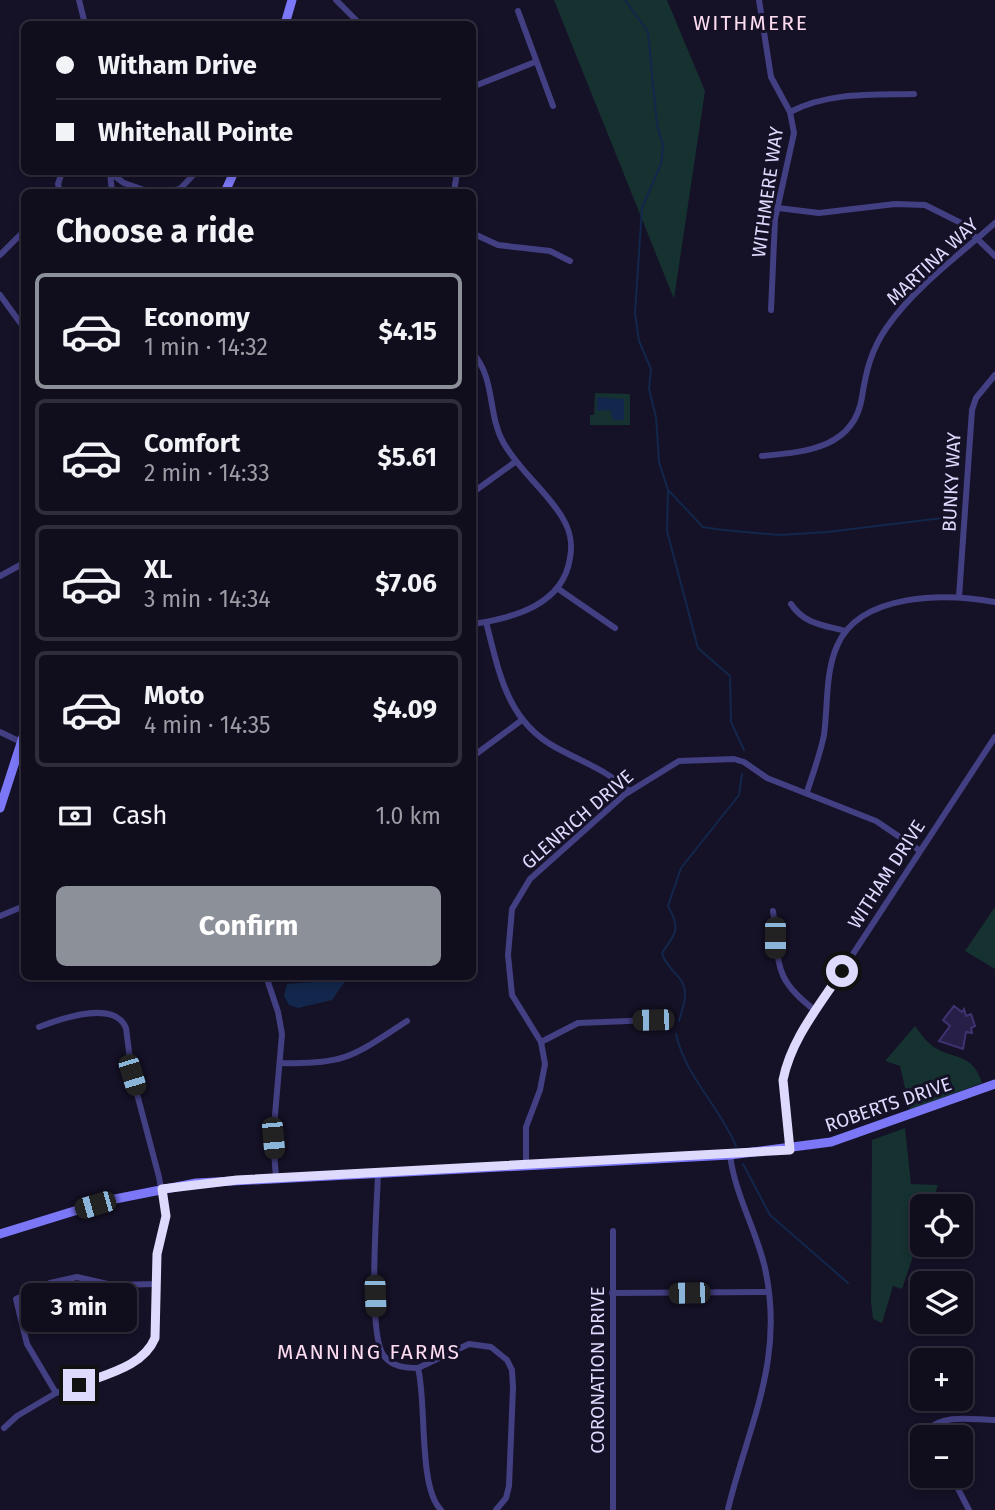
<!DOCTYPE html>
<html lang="en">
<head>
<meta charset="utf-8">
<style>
	body { margin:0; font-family:"Fira Sans",sans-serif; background:#191626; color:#f1f3f6; height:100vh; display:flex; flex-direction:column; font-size:26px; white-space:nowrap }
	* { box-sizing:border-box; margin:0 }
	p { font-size:23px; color:#9c9ca4 }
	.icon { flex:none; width:38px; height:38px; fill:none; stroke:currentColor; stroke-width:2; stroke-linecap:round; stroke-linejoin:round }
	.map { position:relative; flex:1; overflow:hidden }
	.drawer { position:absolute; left:21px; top:189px; width:455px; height:791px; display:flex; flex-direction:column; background:#100d1d; border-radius:10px; box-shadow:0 4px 10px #0003,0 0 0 2px #302d3b }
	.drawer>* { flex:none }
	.top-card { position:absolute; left:21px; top:21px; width:455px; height:154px; border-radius:10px; box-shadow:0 4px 10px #0003,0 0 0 2px #302d3b; display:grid; align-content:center; height:154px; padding:0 35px; background:#100d1d }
	.tools { position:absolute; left:910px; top:1194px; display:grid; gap:14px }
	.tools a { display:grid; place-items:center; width:63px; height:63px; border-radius:10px; background:#100d1d; box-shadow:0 4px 10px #0003,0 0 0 2px #302d3b; font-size:35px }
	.end { position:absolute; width:32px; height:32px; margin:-16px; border:9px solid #dedafd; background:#111; box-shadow:0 0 0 4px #111 }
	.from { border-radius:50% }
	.bubble { position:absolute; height:49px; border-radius:10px; background:#100d1d; box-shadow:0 4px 10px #0003,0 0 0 2px #302d3b; font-size:23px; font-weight:700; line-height:49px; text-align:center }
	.car { position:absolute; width:21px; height:42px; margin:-21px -10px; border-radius:9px; box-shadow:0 0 5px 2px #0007; background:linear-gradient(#222 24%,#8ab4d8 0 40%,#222 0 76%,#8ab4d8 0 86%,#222 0) }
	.top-card b { display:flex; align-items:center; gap:24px; height:66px; font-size:26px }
	.top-card b+b { border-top:2px solid #302d3b }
	.top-card i { width:18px; height:18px; background:#f1f3f6 }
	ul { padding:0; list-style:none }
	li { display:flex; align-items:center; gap:21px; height:116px; margin:0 14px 10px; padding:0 21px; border:4px solid #302d3b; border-radius:10px }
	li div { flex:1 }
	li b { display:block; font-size:26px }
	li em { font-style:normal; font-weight:700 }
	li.selected { border-color:#8c9099 }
	li>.icon { width:63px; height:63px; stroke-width:1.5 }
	h2 { padding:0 35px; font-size:32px; line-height:84px }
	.pay { display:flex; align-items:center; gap:18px; height:77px; padding:0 35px; font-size:26px }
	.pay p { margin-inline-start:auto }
	.action { display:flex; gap:14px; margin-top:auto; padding:14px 35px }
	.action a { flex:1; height:80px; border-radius:10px; background:#8c9099; color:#fff; font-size:28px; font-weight:700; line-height:80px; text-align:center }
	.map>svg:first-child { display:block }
	.green { fill:#153130 }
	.water { fill:#12274b }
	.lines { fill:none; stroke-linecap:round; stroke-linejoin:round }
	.stream { stroke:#12274b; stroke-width:2 }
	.building { fill:#271f47; stroke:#403271; stroke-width:2 }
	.street { stroke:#433f83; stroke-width:6 }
	.secondary { stroke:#7c77f7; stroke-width:9 }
	.route { stroke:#dedafd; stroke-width:9 }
	.labels { text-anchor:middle; stroke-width:6; stroke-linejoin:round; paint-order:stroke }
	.street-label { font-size:19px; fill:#dedafd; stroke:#151127 }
	.neighbourhood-label { font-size:21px; letter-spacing:2px; fill:#fddcf0; stroke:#151127 }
</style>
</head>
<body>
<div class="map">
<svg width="995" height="1510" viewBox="0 0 995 1510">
	<rect width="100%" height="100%" fill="#151127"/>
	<g class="green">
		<path d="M554,0H667L705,91L674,299Z"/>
		<path d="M595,393L630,394V425H590V415H594Z"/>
		<path d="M995,907V969L965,951Z"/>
		<path d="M915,1026C920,1032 924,1039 930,1044C950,1061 972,1050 982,1083L910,1110L900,1066L885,1061Z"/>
		<path d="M905,1128L911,1184L938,1185L931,1206H922V1230L902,1289L893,1286L882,1323L873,1319L871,1302L872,1140Z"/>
	</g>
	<g class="water">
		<path d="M597,397L624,399V420H613L610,410L597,411Z"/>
		<path d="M326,977H348L332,1000L298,1008L289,1005L284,996L287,984L313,982Z"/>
	</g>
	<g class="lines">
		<g class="stream">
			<path d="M625,0L648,32L657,125L663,145L661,164L642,208L635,313L639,341L651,369L649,389L656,417L659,462L668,490L703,527L723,530L779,535L827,532L959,516"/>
			<path d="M668,491L667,531L698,648L730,676L731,722L744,750"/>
			<path d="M679,1021C681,1013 686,1001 685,992C684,975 666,970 662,953C676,933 681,929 668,906L681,868L739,795L742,774"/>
			<path d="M676,1034C685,1076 720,1107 736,1146"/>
			<path d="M743,1164L770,1215L848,1283"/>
		</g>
	</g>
	<path class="building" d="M954,1006L962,1012L964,1009L966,1016L971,1014L975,1026L971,1028L972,1033L966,1032L963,1049L939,1041L950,1026L943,1020Z"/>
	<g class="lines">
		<g class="street">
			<path d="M79,0L85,24"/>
			<path d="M336,0L360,24"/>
			<path d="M759,0L771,77L790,112L794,133L775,219L771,310"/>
			<path d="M518,11L553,106"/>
			<path d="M472,87L535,62"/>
			<path d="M790,112C828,92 872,95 914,94"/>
			<path d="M109,172L124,183L150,192"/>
			<path d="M110,173L112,192"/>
			<path d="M60,192L58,184L62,172"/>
			<path d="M165,192L180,189L196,172"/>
			<path d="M454,192L457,172"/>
			<path d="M778,208L819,213L895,204L925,205L961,223L995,256"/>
			<path d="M472,233L498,245L550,251L570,261"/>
			<path d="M0,255L24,231"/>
			<path d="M0,295L24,328"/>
			<path d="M472,352C496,379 487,412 503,442C519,471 545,489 562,517C570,530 573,542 570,558C563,605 514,618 472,624"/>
			<path d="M762,456C804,452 854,449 862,397C866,371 871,350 887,327C915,287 958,256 995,223"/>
			<path d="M472,493L515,462"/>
			<path d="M0,576L24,563"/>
			<path d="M557,588L615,628"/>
			<path d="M959,597L972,410L976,398L995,375"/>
			<path d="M791,604C804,624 823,625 845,631"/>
			<path d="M486,622C499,671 506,720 555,747C584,763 603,768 630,791"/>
			<path d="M0,732L23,743"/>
			<path d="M472,757L522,720"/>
			<path d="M807,792C813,773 820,755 824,735C828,707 825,673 837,646C860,592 947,593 995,602"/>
			<path d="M773,911C781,961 769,976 816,1011"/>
			<path d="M0,916L24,906"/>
			<path d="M266,976L278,1012L282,1034L273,1138L276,1178"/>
			<path d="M541,1042L578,1023L653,1020"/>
			<path d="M280,1063C346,1065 353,1056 407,1021"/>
			<path d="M789,1148L783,1080L798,1038L995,737"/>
			<path d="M526,1166V1127L540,1090L545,1064L541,1042L512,995L508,955L512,909L530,879L624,795L679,761L734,759L744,762L767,778L876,821L919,850"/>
			<path d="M378,1174C377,1207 367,1334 384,1356C393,1367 405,1368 418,1368"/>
			<path d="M613,1231V1510"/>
			<path d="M612,1293L768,1292"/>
			<path d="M56,1393L27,1344L16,1299L50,1283L77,1277L112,1285L157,1284"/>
			<path d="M4,1428L17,1416L56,1393L133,1363L151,1347L155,1338L157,1254L166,1216L159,1177L132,1075L126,1028C114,999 60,1019 39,1027"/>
			<path d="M926,1437L927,1430C946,1413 972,1420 995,1420"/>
			<path d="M951,1475L969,1510"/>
			<path d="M728,1509C749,1423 785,1360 765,1268C756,1229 735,1195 730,1155"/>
			<path d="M441,1510C418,1487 427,1404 418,1368L469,1344L491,1347L507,1360L512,1370L513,1388L509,1486L506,1498L496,1510"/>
		</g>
		<g class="secondary">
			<path d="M285,24L292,0"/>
			<path d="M225,192L234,172"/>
			<path d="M0,808L24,734"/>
			<path d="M0,1234L110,1200L196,1183L730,1155L831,1142L995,1084"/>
		</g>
	</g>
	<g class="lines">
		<path class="route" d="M79,1385C106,1374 143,1367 155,1338L157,1254L166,1216L162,1189L237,1180L790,1150L783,1080C791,1039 820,1005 842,971"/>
	</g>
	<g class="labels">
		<g class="street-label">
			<text transform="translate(767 192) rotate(-82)" y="7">WITHMERE WAY</text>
			<text transform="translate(932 261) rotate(-43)" y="7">MARTINA WAY</text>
			<text transform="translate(951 482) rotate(-87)" y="7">BUNKY WAY</text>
			<text transform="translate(577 819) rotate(-41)" y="7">GLENRICH DRIVE</text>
			<text transform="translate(886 874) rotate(-57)" y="7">WITHAM DRIVE</text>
			<text transform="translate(888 1104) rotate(-19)" y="7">ROBERTS DRIVE</text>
			<text transform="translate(597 1370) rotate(-90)" y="7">CORONATION DRIVE</text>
		</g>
		<g class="neighbourhood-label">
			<text x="751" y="30">WITHMERE</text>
			<text x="369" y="1359">MANNING FARMS</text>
		</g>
	</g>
</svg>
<div class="tools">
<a><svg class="icon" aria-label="locate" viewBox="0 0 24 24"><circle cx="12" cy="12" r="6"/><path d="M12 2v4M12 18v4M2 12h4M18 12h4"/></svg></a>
<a><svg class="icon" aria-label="layers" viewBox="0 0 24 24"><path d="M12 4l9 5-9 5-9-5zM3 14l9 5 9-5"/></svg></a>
<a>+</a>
<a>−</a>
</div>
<i class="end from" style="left:842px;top:971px"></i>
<i class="end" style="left:79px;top:1385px"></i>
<div class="bubble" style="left:21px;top:1283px;width:116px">3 min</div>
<i class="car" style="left:775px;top:938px;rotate:180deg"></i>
<i class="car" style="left:653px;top:1020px;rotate:269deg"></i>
<i class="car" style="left:132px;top:1075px;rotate:163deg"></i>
<i class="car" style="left:273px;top:1138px;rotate:175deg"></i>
<i class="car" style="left:95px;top:1205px;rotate:254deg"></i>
<i class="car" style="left:689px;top:1293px;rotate:269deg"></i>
<i class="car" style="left:375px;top:1296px;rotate:178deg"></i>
<div class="top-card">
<b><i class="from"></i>Witham Drive</b>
<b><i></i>Whitehall Pointe</b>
</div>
<section class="drawer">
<h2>Choose a ride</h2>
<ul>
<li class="selected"><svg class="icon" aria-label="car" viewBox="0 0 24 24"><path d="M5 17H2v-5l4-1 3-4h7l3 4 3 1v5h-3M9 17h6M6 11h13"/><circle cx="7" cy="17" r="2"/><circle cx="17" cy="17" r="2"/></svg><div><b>Economy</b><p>1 min · 14:32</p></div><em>$4.15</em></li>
<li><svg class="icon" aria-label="car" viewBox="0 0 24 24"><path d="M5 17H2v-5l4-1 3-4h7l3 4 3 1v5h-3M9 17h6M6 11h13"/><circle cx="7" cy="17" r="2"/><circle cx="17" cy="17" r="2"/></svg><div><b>Comfort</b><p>2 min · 14:33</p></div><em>$5.61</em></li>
<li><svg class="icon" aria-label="car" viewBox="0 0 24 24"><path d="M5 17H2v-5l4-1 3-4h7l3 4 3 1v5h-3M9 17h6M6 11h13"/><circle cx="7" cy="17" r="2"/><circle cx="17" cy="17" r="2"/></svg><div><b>XL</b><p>3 min · 14:34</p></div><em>$7.06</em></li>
<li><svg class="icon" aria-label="car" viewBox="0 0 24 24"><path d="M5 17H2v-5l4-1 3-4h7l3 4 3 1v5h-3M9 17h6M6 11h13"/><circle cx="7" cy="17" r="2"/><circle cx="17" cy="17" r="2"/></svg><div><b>Moto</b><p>4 min · 14:35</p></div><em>$4.09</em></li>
</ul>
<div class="pay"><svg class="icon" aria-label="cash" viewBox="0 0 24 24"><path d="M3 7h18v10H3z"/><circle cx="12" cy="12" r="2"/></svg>Cash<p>1.0 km</p></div>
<div class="action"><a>Confirm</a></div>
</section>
</div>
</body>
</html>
